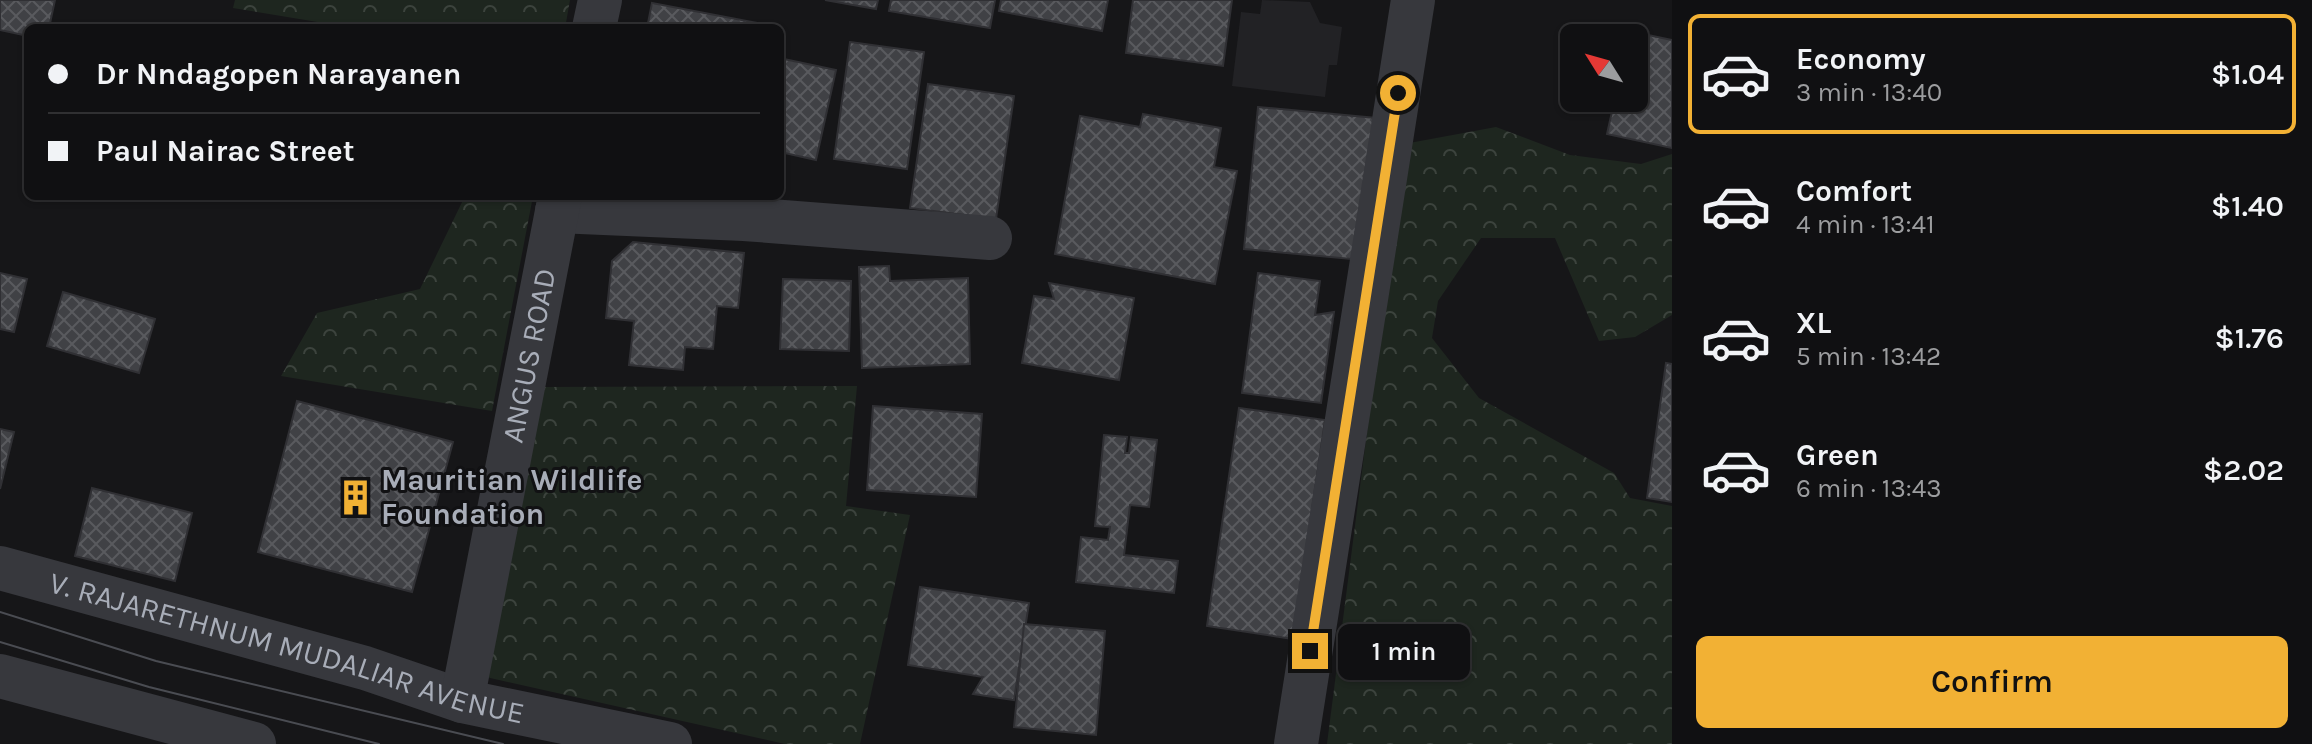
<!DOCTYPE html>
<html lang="en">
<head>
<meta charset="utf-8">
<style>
	body { margin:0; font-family:Karla,sans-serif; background:#19191b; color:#f1f3f6; height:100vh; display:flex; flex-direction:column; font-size:30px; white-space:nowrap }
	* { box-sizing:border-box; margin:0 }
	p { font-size:26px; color:#9c9d9f }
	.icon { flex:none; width:44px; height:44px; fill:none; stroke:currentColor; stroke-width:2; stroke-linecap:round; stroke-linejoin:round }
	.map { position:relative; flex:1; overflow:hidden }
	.sheet { display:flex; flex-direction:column; background:#101012; width:640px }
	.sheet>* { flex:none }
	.hud { position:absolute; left:24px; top:24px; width:760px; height:176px; border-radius:12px; box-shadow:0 2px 6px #0004,0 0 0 2px #303032; display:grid; align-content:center; height:176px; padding:0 24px; background:#101012 }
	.needle { width:52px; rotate:307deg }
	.tools { position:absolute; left:1560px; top:24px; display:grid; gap:16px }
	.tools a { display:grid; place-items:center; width:88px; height:88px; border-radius:12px; background:#101012; box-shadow:0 2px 6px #0004,0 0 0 2px #303032; font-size:40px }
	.end { position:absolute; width:36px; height:36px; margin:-18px; border:10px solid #f2b134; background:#111; box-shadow:0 0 0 4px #111 }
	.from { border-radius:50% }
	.bubble { position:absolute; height:56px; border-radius:12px; background:#101012; box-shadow:0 2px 6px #0004,0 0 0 2px #303032; font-size:26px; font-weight:600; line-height:56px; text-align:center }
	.hud b { display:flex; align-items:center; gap:28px; height:76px; font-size:30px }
	.hud b+b { border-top:2px solid #303032 }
	.hud i { width:20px; height:20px; background:#f1f3f6 }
	ul { padding:14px 0 0; list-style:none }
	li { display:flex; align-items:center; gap:24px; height:120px; margin:0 16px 12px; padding:0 8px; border:4px solid transparent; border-radius:12px }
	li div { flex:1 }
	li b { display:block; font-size:30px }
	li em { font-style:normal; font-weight:600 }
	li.active { border-color:#f2b134 }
	li>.icon { width:72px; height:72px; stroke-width:1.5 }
	.primary-button { display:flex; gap:16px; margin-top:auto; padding:16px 24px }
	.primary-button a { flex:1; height:92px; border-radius:12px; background:#f2b134; color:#111; font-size:32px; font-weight:600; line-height:92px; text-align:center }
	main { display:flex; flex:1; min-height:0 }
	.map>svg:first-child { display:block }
	.built { fill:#222225 }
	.forest { fill:url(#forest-crowns) }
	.building { fill:url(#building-cross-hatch); stroke:#303034; stroke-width:2 }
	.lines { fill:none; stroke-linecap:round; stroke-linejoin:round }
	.minor { stroke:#37383d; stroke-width:44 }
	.tram { stroke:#4a4c52; stroke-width:2 }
	.route { stroke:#f2b134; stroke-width:10 }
	.labels { text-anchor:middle; stroke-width:6; stroke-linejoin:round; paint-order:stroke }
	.street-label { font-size:30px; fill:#a8adb8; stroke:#111113 }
	.poi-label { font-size:30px; font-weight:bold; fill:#a8adb8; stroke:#111113; text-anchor:start }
</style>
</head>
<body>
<main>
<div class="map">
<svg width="1672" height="744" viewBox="0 0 1672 744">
	<defs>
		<pattern id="forest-crowns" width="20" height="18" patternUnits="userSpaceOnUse" patternTransform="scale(2)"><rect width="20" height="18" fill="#1e261f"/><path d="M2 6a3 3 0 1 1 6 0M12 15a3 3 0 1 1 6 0" fill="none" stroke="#3c433d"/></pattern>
		<pattern id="building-cross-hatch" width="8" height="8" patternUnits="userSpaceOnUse" patternTransform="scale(2)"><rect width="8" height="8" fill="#404145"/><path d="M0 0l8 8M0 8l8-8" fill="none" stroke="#595a5e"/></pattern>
	</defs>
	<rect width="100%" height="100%" fill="#161618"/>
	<path class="built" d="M1262,0L1310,2L1320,23L1342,27L1337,65H1329L1325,97L1232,86L1241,12L1260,14Z"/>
	<g class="forest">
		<path d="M235,0H570L565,28H354L233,8Z"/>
		<path d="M1496,127L1570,155L1641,164L1672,154V315L1635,337L1599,341L1555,238H1481L1438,301L1432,338L1479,398L1614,473L1630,498L1672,506V744H1327L1404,144Z"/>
		<path d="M465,196H533L492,411L281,376L317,313L420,289Z"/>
		<path d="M857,386L846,506L910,515L860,744H785L486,677L544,387Z"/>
	</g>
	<g class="building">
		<path d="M0,0H55L49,28H28V36L0,30Z"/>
		<path d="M825,0H878L876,9Z"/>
		<path d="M891,0H995L990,28L889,11Z"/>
		<path d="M1001,0H1108L1102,31L999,11Z"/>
		<path d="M1133,0H1232L1223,66L1126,53Z"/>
		<path d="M652,3L773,26V28H647Z"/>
		<path d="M1629,31L1672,40V148L1607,134L1615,98H1634V38H1627Z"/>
		<path d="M850,42L924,52L907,169L834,159Z"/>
		<path d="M784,59L836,70L816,160L780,152V79Z"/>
		<path d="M928,84L1014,96L996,219L910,208Z"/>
		<path d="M1258,107L1376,118L1362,260L1244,249Z"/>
		<path d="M1143,114L1221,128L1214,167L1237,171L1215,284L1055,254L1080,116L1140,127Z"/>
		<path d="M633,242L744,253L738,308L717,306L713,349L685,347L683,370L629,365L634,321L606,318L612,261Z"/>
		<path d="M889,266L890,281L968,278L970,364L862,368L859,267Z"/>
		<path d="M0,273L27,279L14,332L0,329Z"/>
		<path d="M1258,273L1320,281L1315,315L1334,312L1321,403L1242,393Z"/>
		<path d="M783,279L851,281L849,351L780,349Z"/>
		<path d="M1049,283L1134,298L1119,380L1022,363L1034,296L1054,299Z"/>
		<path d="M63,292L155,319L139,373L47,346Z"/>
		<path d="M1666,363L1672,364V502L1647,498Z"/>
		<path d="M297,401L453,442L412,592L258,552Z"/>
		<path d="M873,406L982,414L976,497L867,490Z"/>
		<path d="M1239,408L1325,420L1293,639L1207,626Z"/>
		<path d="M0,429L14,432L0,489Z"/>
		<path d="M1104,435L1127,437L1125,453H1129L1131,437L1157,440L1149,507L1130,505L1124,555L1178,561L1174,593L1076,582L1081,537L1108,540L1110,527L1095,526Z"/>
		<path d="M92,488L192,513L175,581L75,556Z"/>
		<path d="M920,587L1029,603L1014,700L973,694L983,677L908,665Z"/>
		<path d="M1024,624L1105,631L1096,735L1014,727Z"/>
	</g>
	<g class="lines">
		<g class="minor">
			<path d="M594,28L600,0"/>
			<path d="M557,211L744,219L990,238"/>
			<path id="s1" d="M0,568L365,668L462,701L670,744"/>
			<path d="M0,676L254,744"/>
			<path id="s2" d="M462,701L560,196"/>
			<path d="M1296,744L1413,0"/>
		</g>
		<g class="tram">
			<path d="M0,612L156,661L503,744"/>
			<path d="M0,642L149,687L379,744"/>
		</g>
	</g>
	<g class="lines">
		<path class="route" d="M1310,651L1398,93"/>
	</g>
	<defs>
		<symbol id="building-bare" viewBox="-9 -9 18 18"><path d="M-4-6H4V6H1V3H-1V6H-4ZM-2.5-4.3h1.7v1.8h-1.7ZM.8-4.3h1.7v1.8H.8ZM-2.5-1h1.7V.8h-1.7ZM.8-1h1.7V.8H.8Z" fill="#f2b134" stroke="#111113" stroke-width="2.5" paint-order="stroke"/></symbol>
	</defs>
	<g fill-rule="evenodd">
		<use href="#building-bare" x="330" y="472" width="51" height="51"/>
	</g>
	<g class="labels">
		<g class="street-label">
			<text dy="10" stroke="none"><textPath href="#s2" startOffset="352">ANGUS ROAD</textPath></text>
			<text dy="10" stroke="none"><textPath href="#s1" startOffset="298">V. RAJARETHNUM MUDALIAR AVENUE</textPath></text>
		</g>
		<g class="poi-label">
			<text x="381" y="490">Mauritian Wildlife<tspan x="381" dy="34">Foundation</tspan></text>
		</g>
	</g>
</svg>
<div class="tools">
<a><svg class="needle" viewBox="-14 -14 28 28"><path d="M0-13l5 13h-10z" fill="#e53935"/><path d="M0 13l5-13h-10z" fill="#9c9d9f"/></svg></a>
</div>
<i class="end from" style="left:1398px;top:93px"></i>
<i class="end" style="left:1310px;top:651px"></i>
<div class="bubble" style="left:1338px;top:624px;width:132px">1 min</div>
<div class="hud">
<b><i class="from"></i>Dr Nndagopen Narayanen</b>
<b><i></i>Paul Nairac Street</b>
</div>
</div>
<section class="sheet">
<ul>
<li class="active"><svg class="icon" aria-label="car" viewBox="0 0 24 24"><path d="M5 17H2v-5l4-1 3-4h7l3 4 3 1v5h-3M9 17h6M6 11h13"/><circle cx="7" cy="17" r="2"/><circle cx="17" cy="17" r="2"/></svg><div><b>Economy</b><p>3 min · 13:40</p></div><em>$1.04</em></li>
<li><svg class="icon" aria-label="car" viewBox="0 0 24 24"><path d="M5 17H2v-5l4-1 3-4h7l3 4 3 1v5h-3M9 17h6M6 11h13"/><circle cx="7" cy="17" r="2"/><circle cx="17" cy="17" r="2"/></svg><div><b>Comfort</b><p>4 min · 13:41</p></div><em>$1.40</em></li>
<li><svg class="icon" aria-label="car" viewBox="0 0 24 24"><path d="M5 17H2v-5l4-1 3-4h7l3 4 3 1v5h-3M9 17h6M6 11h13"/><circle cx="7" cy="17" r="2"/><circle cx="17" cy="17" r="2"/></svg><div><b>XL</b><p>5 min · 13:42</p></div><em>$1.76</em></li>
<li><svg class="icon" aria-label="car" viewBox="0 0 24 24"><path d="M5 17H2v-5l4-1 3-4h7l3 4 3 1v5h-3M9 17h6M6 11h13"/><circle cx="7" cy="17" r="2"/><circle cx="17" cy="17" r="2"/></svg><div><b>Green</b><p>6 min · 13:43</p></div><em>$2.02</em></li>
</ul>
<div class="primary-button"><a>Confirm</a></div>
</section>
</main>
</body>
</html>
